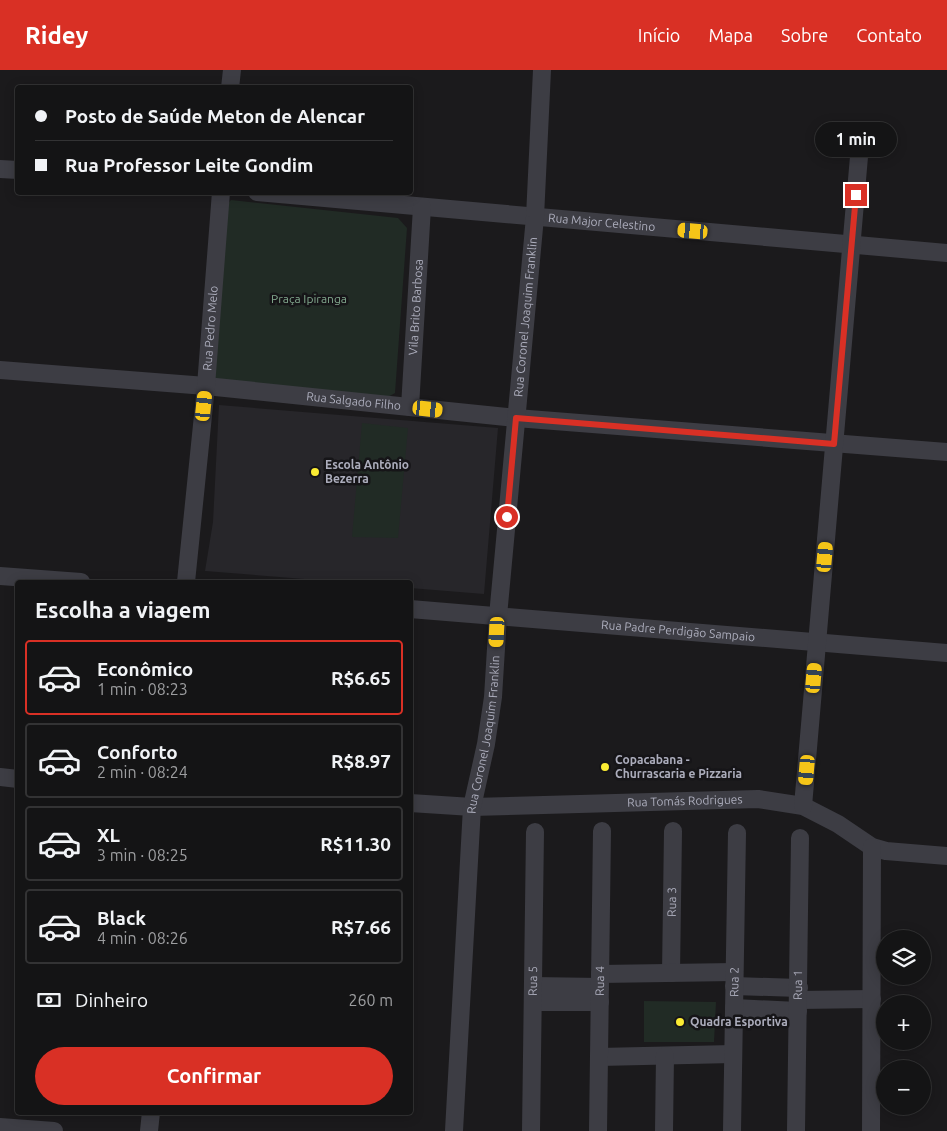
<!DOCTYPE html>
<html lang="pt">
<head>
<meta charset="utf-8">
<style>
	body { margin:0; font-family:Ubuntu,sans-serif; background:#1d1d1e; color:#f1f3f6; height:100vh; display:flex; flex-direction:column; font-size:19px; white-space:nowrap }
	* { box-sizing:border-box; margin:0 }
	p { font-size:16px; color:#9d9ea0 }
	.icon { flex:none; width:28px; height:28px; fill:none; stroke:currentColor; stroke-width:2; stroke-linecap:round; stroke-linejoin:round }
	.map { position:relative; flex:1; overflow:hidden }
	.panel { position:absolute; left:15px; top:510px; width:398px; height:535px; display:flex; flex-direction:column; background:#141415; border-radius:5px; box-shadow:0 2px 12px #0003,0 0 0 1px #333334 }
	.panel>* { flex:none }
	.guide { position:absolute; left:15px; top:15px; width:398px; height:110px; border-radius:5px; box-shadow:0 2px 12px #0003,0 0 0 1px #333334; display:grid; align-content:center; height:110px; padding:0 20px; background:#141415 }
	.fabs { position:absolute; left:876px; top:860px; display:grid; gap:10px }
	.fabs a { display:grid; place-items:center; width:55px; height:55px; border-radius:50%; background:#141415; box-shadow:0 2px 12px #0003,0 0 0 1px #333334; font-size:25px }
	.end { position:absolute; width:22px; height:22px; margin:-11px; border:6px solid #d93025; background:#fff; box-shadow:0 0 0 2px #fff }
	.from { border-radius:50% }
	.bubble { position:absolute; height:35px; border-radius:18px; background:#141415; box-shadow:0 2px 12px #0003,0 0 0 1px #333334; font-size:16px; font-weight:700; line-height:35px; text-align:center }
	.car { position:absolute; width:15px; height:30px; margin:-15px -8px; border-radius:6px; box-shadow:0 0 4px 1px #0007; background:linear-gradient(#f5c518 24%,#345 0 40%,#f5c518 0 76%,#345 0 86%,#f5c518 0) }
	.guide b { display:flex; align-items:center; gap:18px; height:48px; font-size:19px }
	.guide b+b { border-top:1px solid #333334 }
	.guide i { width:12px; height:12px; background:#f1f3f6 }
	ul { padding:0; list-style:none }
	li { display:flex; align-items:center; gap:15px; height:75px; margin:0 10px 8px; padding:0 10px; border:2px solid #333334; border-radius:5px }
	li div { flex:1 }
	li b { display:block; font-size:19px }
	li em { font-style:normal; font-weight:700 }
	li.on { border-color:#d93025 }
	li>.icon { width:45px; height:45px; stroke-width:1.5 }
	h2 { padding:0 20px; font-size:22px; line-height:60px }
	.pay { display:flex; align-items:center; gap:12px; height:55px; padding:0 20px; font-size:19px }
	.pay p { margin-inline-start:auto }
	.cta { display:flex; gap:10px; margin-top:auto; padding:10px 20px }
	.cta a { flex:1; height:58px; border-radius:30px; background:#d93025; color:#fff; font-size:20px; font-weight:700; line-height:58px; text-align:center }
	header { display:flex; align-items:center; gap:30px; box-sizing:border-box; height:70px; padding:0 25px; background:#d93025; color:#fff }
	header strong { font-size:24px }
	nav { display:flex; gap:28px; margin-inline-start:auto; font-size:18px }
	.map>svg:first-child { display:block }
	.built { fill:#27262a }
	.green { fill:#212b25 }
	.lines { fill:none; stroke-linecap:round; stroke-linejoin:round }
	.street { stroke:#3d3d44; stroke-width:18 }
	.route { stroke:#d93025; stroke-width:6 }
	.poi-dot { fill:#fbec33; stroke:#161518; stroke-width:2 }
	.labels { text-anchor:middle; stroke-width:5; stroke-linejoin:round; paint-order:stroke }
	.street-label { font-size:12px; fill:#acadbc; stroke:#161518 }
	.park-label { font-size:12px; fill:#82a88e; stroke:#161518 }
	.poi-label { font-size:12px; font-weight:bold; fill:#acadbc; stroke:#161518; text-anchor:start }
</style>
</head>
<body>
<header>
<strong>Ridey</strong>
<nav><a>Início</a><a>Mapa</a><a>Sobre</a><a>Contato</a></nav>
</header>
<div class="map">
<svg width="947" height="1061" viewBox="0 0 947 1061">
	<rect width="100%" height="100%" fill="#1b1a1c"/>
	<path class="built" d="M219,335L498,358L484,524L410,518V512H342L205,501L213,452Z"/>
	<g class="green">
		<path d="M231,130L398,148L407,158L395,323L388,327L218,310L212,306L227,135Z"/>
		<path d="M362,353L408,358L398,468L352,467Z"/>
		<path d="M644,931L716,932L714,972H644Z"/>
	</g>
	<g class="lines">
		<g class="street">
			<path d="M230,18L232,0"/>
			<path d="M0,99L18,100"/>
			<path id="s1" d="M257,122L947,183"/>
			<path id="s2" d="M0,300L206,316L516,348L947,382"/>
			<path id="s3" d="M410,337L422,137"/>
			<path d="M0,506L81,512"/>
			<path id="s4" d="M186,512L206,316L221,122"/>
			<path id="s5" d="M410,539L947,583"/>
			<path d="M0,707L18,709"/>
			<path id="s6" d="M410,733L472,737L758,729L803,736L838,754L872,777L886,781L947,786"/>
			<path d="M803,736L860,75"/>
			<path id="s7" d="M671,903L673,761"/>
			<path d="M600,904L734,902"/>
			<path d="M533,916L600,917"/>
			<path d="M734,916L799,918"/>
			<path d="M799,930L872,929"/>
			<path d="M533,932H600"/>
			<path d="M734,938L798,941"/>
			<path d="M599,987L733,984"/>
			<path d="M0,1057L54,1061"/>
			<path d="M149,1061L151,1042"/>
			<path id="s8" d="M454,1061L472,737L486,674L493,627L498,546L535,147L542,0"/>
			<path id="s9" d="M531,1061L535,762"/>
			<path id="s10" d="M598,1061L602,761"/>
			<path d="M664,1061L665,986"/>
			<path id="s11" d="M732,1061L737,763"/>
			<path id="s12" d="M796,1061L800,768"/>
			<path d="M871,1061L872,777"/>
		</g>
	</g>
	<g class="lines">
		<path class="route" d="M507,447L516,348L834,374L856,125"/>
	</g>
	<g class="poi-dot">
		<circle cx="315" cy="402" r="5"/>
		<circle cx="605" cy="697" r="5"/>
		<circle cx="680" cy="952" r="5"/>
	</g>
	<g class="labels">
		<g class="street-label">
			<text dy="4" stroke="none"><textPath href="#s1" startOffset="346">Rua Major Celestino</textPath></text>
			<text dy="4" stroke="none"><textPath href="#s3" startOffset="100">Vila Brito Barbosa</textPath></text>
			<text dy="4" stroke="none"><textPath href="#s8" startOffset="818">Rua Coronel Joaquim Franklin</textPath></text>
			<text dy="4" stroke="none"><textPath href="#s4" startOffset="255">Rua Pedro Melo</textPath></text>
			<text dy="4" stroke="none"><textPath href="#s2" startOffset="355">Rua Salgado Filho</textPath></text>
			<text dy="4" stroke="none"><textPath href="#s5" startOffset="269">Rua Padre Perdigão Sampaio</textPath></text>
			<text dy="4" stroke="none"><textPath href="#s8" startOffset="398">Rua Coronel Joaquim Franklin</textPath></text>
			<text dy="4" stroke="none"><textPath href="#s6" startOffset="275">Rua Tomás Rodrigues</textPath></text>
			<text dy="4" stroke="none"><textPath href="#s7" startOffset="71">Rua 3</textPath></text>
			<text dy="4" stroke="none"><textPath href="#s10" startOffset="150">Rua 4</textPath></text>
			<text dy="4" stroke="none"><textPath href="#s9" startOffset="150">Rua 5</textPath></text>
			<text dy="4" stroke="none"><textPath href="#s11" startOffset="149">Rua 2</textPath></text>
			<text dy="4" stroke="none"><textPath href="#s12" startOffset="146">Rua 1</textPath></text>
		</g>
		<g class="park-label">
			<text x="309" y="233">Praça Ipiranga</text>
		</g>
		<g class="poi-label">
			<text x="325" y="399">Escola Antônio<tspan x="325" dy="14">Bezerra</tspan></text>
			<text x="615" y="694">Copacabana -<tspan x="615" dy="14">Churrascaria e Pizzaria</tspan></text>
			<text x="690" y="956">Quadra Esportiva</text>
		</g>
	</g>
</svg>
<div class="fabs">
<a><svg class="icon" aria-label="layers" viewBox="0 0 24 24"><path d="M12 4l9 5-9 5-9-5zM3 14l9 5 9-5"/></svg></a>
<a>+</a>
<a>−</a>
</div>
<i class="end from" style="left:507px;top:447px"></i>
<i class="end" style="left:856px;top:125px"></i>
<div class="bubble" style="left:815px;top:52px;width:82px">1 min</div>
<i class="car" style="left:693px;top:161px;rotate:275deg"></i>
<i class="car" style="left:204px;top:336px;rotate:6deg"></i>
<i class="car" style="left:428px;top:339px;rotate:96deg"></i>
<i class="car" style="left:825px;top:487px;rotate:5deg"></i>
<i class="car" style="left:497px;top:562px;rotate:183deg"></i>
<i class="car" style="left:814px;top:608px;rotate:5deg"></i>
<i class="car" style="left:807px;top:700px;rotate:185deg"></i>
<div class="guide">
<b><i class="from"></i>Posto de Saúde Meton de Alencar</b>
<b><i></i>Rua Professor Leite Gondim</b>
</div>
<section class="panel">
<h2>Escolha a viagem</h2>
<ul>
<li class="on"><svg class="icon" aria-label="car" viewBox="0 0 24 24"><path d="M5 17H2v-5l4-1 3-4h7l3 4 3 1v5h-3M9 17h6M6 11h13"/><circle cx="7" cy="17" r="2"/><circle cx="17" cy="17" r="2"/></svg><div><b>Econômico</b><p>1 min · 08:23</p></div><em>R$6.65</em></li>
<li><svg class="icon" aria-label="car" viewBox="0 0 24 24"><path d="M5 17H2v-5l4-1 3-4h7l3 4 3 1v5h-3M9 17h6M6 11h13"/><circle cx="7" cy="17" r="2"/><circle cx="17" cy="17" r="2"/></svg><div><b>Conforto</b><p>2 min · 08:24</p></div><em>R$8.97</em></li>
<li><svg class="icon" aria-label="car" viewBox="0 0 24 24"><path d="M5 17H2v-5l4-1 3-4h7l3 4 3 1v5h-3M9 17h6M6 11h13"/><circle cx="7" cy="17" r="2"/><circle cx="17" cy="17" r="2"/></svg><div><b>XL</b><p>3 min · 08:25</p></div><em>R$11.30</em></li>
<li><svg class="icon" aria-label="car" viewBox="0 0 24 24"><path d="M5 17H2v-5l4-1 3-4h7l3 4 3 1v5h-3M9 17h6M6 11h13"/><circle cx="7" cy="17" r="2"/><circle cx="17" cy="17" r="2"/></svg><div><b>Black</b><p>4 min · 08:26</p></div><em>R$7.66</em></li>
</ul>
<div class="pay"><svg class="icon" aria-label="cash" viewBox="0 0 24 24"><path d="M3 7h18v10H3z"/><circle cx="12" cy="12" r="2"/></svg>Dinheiro<p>260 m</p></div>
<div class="cta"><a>Confirmar</a></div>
</section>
</div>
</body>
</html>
